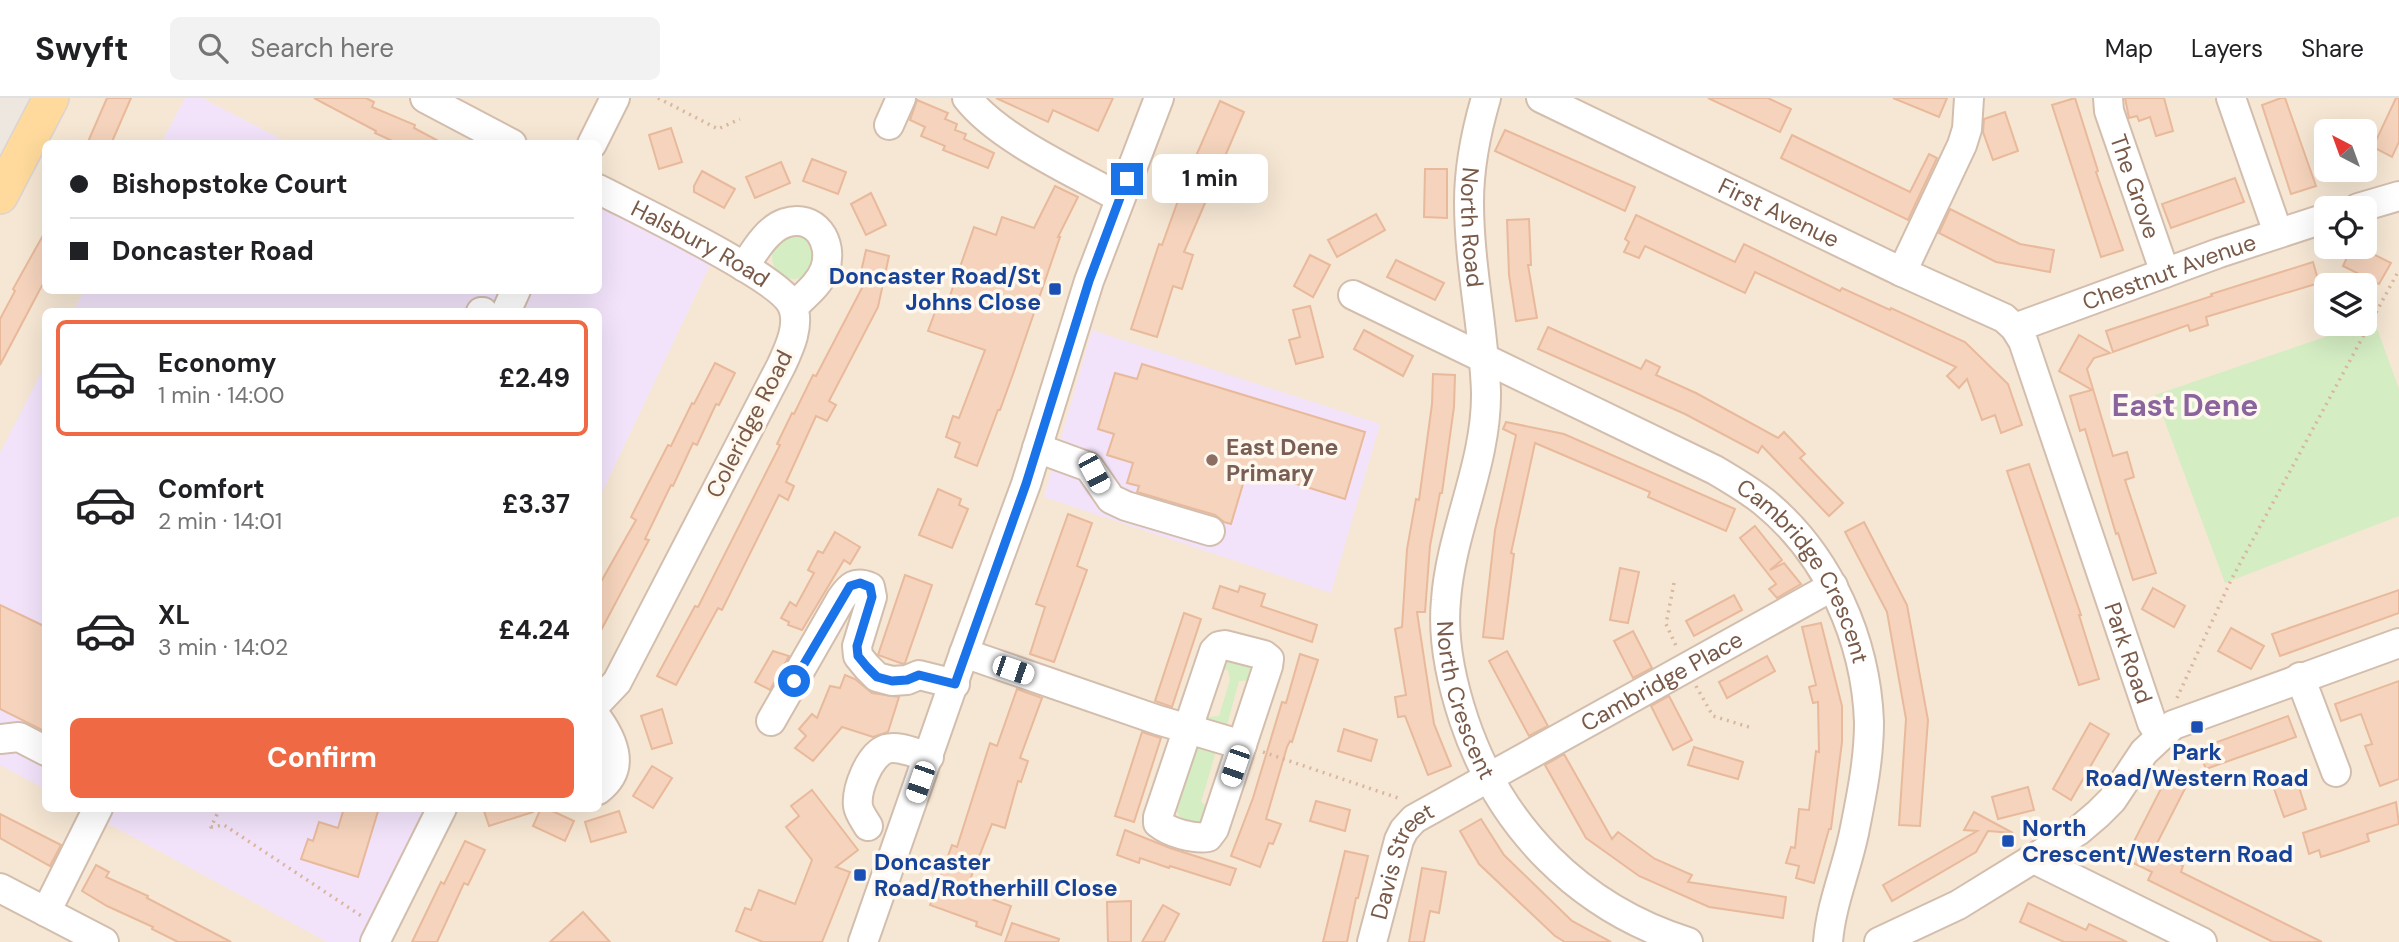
<!DOCTYPE html>
<html lang="en">
<head>
<meta charset="utf-8">
<style>
	body { margin:0; font-family:"DM Sans",sans-serif; background:#f2f2f2; color:#202124; height:100vh; display:flex; flex-direction:column; font-size:26px; white-space:nowrap }
	* { box-sizing:border-box; margin:0 }
	p { font-size:23px; color:#757577 }
	.icon { flex:none; width:38px; height:38px; fill:none; stroke:currentColor; stroke-width:2; stroke-linecap:round; stroke-linejoin:round }
	.map { position:relative; flex:1; overflow:hidden }
	.drawer { position:absolute; left:42px; top:210px; width:560px; height:504px; display:flex; flex-direction:column; background:#fff; border-radius:10px; box-shadow:0 7px 28px #0002 }
	.drawer>* { flex:none }
	.banner { position:absolute; left:42px; top:42px; width:560px; height:154px; border-radius:10px; box-shadow:0 7px 28px #0002; display:grid; align-content:center; height:154px; padding:0 28px; background:#fff }
	.needle { width:46px; rotate:319deg }
	.buttons { position:absolute; left:2314px; top:21px; display:grid; gap:14px }
	.buttons a { display:grid; place-items:center; width:63px; height:63px; border-radius:10px; background:#fff; box-shadow:0 7px 28px #0002; font-size:35px }
	.end { position:absolute; width:32px; height:32px; margin:-16px; border:9px solid #1a73e8; background:#fff; box-shadow:0 0 0 4px #fff }
	.from { border-radius:50% }
	.bubble { position:absolute; height:49px; border-radius:10px; background:#fff; box-shadow:0 7px 28px #0002; font-size:23px; font-weight:700; line-height:49px; text-align:center }
	.car { position:absolute; width:21px; height:42px; margin:-21px -10px; border-radius:9px; box-shadow:0 0 5px 2px #0007; background:linear-gradient(#fff 24%,#345 0 40%,#fff 0 76%,#345 0 86%,#fff 0) }
	.banner b { display:flex; align-items:center; gap:24px; height:66px; font-size:26px }
	.banner b+b { border-top:2px solid #e0e0e0 }
	.banner i { width:18px; height:18px; background:#202124 }
	ul { padding:12px 0 0; list-style:none }
	li { display:flex; align-items:center; gap:21px; height:116px; margin:0 14px 10px; padding:0 14px; border:4px solid transparent; border-radius:10px }
	li div { flex:1 }
	li b { display:block; font-size:26px }
	li em { font-style:normal; font-weight:700 }
	li.on { border-color:#ef6a44 }
	li>.icon { width:63px; height:63px; stroke-width:1.5 }
	.cta { display:flex; gap:14px; margin-top:auto; padding:14px 28px }
	.cta a { flex:1; height:80px; border-radius:10px; background:#ef6a44; color:#fff; font-size:28px; font-weight:700; line-height:80px; text-align:center }
	header { display:flex; align-items:center; gap:42px; box-sizing:border-box; height:98px; padding:0 35px; background:#fff; border-bottom:2px solid #e0e0e0 }
	header strong { font-size:33px }
	nav { display:flex; gap:38px; margin-inline-start:auto; font-size:24px }
	.search { width:490px; height:63px; background:#f2f2f2; display:flex; align-items:center; gap:18px; box-sizing:border-box; padding:0 24px; border-radius:10px; color:#757577; font-size:26px }
	.map>svg:first-child { display:block }
	.residential { fill:#f6e7d4; fill-rule:evenodd }
	.industrial { fill:#eee7e0 }
	.education { fill:#f2e3fa }
	.green { fill:#d4edc3 }
	.building { fill:#f5d3bc; stroke:#e9b99b; stroke-width:2 }
	.lines { fill:none; stroke-linecap:round; stroke-linejoin:round }
	.minor-casing { stroke:#d3beae; stroke-width:32 }
	.major-casing { stroke:#dcd4d0; stroke-width:38 }
	.path { stroke:#dbb69e; stroke-width:3.5; stroke-dasharray:2 5; stroke-linecap:butt }
	.minor { stroke:#fff; stroke-width:28 }
	.major { stroke:#ffda9c; stroke-width:35 }
	.route { stroke:#1a73e8; stroke-width:9 }
	.transit-dot { fill:#1a4fb4; stroke:#fff8ee; stroke-width:2.5 }
	.education-dot { fill:#8d6e63; stroke:#fff8ee; stroke-width:2.5 }
	.labels { text-anchor:middle; stroke-width:7; stroke-linejoin:round; paint-order:stroke }
	.street-label { font-size:23px; fill:#795a49; stroke:#fff8ee }
	.transit-label { font-size:23px; font-weight:bold; fill:#164399; stroke:#fff8ee; text-anchor:start }
	.education-label { font-size:23px; font-weight:bold; fill:#785e54; stroke:#fff8ee; text-anchor:start }
	.district-label { font-size:30px; font-weight:bold; fill:#8a649d; stroke:#fff8ee }
</style>
</head>
<body>
<header>
<strong>Swyft</strong>
<div class="search"><svg class="icon" aria-label="search" viewBox="0 0 24 24"><circle cx="10" cy="10" r="6"/><path d="M15 15l6 6"/></svg>Search here</div>
<nav><a>Map</a><a>Layers</a><a>Share</a></nav>
</header>
<div class="map">
<svg width="2399" height="844" viewBox="0 0 2399 844">
	<rect width="100%" height="100%" fill="#fef5e6"/>
	<path class="residential" d="M30,0H2399V844H0V61ZM2326,33H2364V72H2326ZM46,46H598V192H46ZM2326,110H2364V149H2326ZM2326,187H2364V226H2326ZM46,214H598V710H46Z"/>
	<path class="industrial" d="M0,0H30L0,61Z"/>
	<g class="education">
		<path d="M185,0H202L289,45H161Z"/>
		<path d="M599,105L711,165L599,401L598,214H73L84,192H598Z"/>
		<path d="M1092,232L1380,326L1331,495L1044,399Z"/>
		<path d="M45,267V691L0,667V355Z"/>
		<path d="M81,711H430L362,844H327Z"/>
	</g>
	<g class="green">
		<circle cx="794" cy="159" r="22"/>
		<path d="M2374,222L2399,291V418L2225,485L2155,297Z"/>
		<path d="M1219,561L1254,563L1256,582L1239,583L1227,627L1240,630L1238,635L1199,620L1219,618L1230,582L1228,572L1216,571Z"/>
		<path d="M1191,643L1217,650L1201,704L1211,711C1206,718 1201,728 1191,726C1160,720 1186,663 1191,643Z"/>
	</g>
	<g class="building">
		<path d="M107,0H131L111,46H87Z"/>
		<path d="M314,0H366L374,4L372,9L415,27L414,30L444,46H399L375,35L376,33Z"/>
		<path d="M996,0H1113L1098,33L1053,12L1048,24Z"/>
		<path d="M1708,0H1768L1791,11L1780,34Z"/>
		<path d="M1893,0H1947L1939,19Z"/>
		<path d="M2075,0L2098,73L2096,74L2123,152L2101,159L2052,7Z"/>
		<path d="M2125,0H2164L2173,33L2156,38L2150,19L2139,23L2137,18L2129,20Z"/>
		<path d="M2281,0H2285L2316,88L2291,96L2262,7Z"/>
		<path d="M2396,0H2399V44L2392,59L2373,49Z"/>
		<path d="M917,2L948,15L945,21L957,26L955,32L966,36L964,41L994,55L988,70L943,52L945,48L921,38L925,29L910,22Z"/>
		<path d="M1220,3L1244,14L1184,154L1193,157L1182,191L1173,188L1157,239L1131,231L1159,146L1162,147L1185,83Z"/>
		<path d="M2005,14L2018,53L1993,62L1983,34L1984,21Z"/>
		<path d="M671,30L682,64L659,71L649,37Z"/>
		<path d="M1505,32L1635,89L1625,113L1495,53Z"/>
		<path d="M1792,37L1910,94L1929,56L1937,60L1908,122L1781,60Z"/>
		<path d="M812,61L846,74L838,96L803,83Z"/>
		<path d="M781,64L790,85L755,100L746,79Z"/>
		<path d="M1425,71H1447V120L1424,119Z"/>
		<path d="M702,73L735,91L724,110L694,94V88Z"/>
		<path d="M2235,80L2244,104L2171,130L2162,106Z"/>
		<path d="M1055,88L1078,99L1058,139H1060L1013,276L1000,312H998L977,368L955,359L960,345L946,339L953,318L959,320L985,252L928,233L938,206L946,209L974,129L996,137L1002,119L1034,130Z"/>
		<path d="M871,95L886,127L866,137L851,106Z"/>
		<path d="M1950,111L2020,146L2054,152L2050,174L1996,164L1939,135Z"/>
		<path d="M1376,116L1385,132L1337,159L1328,142Z"/>
		<path d="M1636,117L1735,164L1744,146L1840,193L1842,190L1890,212L1891,210L1965,244L2008,286L2022,327L2001,335L1995,317L1982,322L1967,281L1959,290L1947,278L1956,269L1755,174L1745,195L1645,148L1639,160L1624,154L1629,144L1625,141Z"/>
		<path d="M1529,121L1531,167H1528L1537,220L1516,223L1509,177L1507,122Z"/>
		<path d="M46,132V180L0,267V221L15,193L13,191Z"/>
		<path d="M2352,149H2359L2391,165L2379,186L2343,168Z"/>
		<path d="M866,152L889,158L878,209L829,303L836,307L827,323L816,318L786,384L794,388L788,402L779,397L722,512L718,510L676,587L657,578L695,508L698,509L780,347L777,346L792,315L794,316L813,277L816,278L863,188L858,187Z"/>
		<path d="M1310,157L1330,167L1313,199L1294,188Z"/>
		<path d="M1396,162L1444,185L1435,202L1387,179Z"/>
		<path d="M2313,164L2319,185L2206,219L2208,227L2190,233L2188,227L2113,254L2106,233L2212,198L2211,196Z"/>
		<path d="M1310,208L1323,259L1296,266L1289,242L1300,239L1293,212Z"/>
		<path d="M1548,229L1641,271L1646,262L1660,269L1656,277L1696,295L1778,340L1784,334L1805,356L1800,360L1843,405L1829,418L1762,348L1758,355L1685,316L1538,251Z"/>
		<path d="M1364,232L1413,258L1403,278L1354,251Z"/>
		<path d="M2079,237L2110,255L2094,260L2087,271L2113,358L2127,354L2134,379L2125,382L2156,475L2133,482L2118,435L2116,436L2085,331L2080,333L2070,298L2092,292L2059,273Z"/>
		<path d="M715,265L735,275L719,307L716,306L697,347L693,345L673,388L671,387L645,441L649,442L598,538V489L636,422L631,419L668,347L671,348L692,305L694,306Z"/>
		<path d="M1142,266L1365,334L1345,401L1284,382L1285,377L1249,366L1231,426L1224,424L1215,417L1137,394L1139,388L1127,385L1133,365L1107,357L1114,336L1098,331L1115,275L1137,281Z"/>
		<path d="M1433,276L1455,277L1454,309L1442,395H1440L1430,448L1425,514H1417L1434,626L1451,668L1428,677L1405,618L1398,619L1395,599L1406,597L1395,531L1402,529L1407,451L1416,401L1419,402L1432,306Z"/>
		<path d="M1506,324L1564,336L1735,411L1726,433L1648,399L1650,394L1535,345L1511,455L1514,456L1503,541L1483,539L1495,432L1516,337L1503,331Z"/>
		<path d="M2029,366L2081,517H2079L2099,581L2079,587L2007,373Z"/>
		<path d="M938,391L961,401L959,407L968,411L952,450L919,437Z"/>
		<path d="M1068,416L1092,425L1077,468L1087,472L1054,564L1030,556L1045,509L1036,506Z"/>
		<path d="M1864,424L1907,507L1928,622L1920,728L1899,727L1906,621L1887,514L1845,434Z"/>
		<path d="M1755,428L1782,462L1770,472L1784,465L1801,486L1777,500L1769,491L1776,486L1740,440Z"/>
		<path d="M835,434L860,449L850,466L844,462L802,532L788,527L789,524L781,520L790,504L796,508L814,475L808,472L818,453L823,455Z"/>
		<path d="M1620,470L1639,474L1628,525L1610,522Z"/>
		<path d="M905,477L932,487L905,565L903,566L878,557Z"/>
		<path d="M1220,488L1238,494L1240,488L1265,496L1261,508L1317,527L1312,544L1213,510Z"/>
		<path d="M2153,490L2185,508L2174,529L2142,511Z"/>
		<path d="M2399,492V515L2280,558L2272,536Z"/>
		<path d="M1734,497L1742,512L1694,538L1686,523Z"/>
		<path d="M0,507L46,529V634L0,611Z"/>
		<path d="M1184,515L1201,521L1172,609L1155,603Z"/>
		<path d="M1821,525L1842,608V644L1831,731H1829L1814,785L1796,780L1799,768L1786,765L1791,749L1795,750L1799,711L1809,712L1816,653L1819,654L1818,604L1813,605L1809,589L1816,587L1802,529Z"/>
		<path d="M2231,530L2264,548L2251,571L2218,553Z"/>
		<path d="M1633,533L1652,570L1633,580L1614,543Z"/>
		<path d="M773,553L789,558L770,592L755,584Z"/>
		<path d="M1507,553L1548,628L1529,638L1489,563Z"/>
		<path d="M1300,556L1318,562L1292,644L1290,643L1287,649L1266,721L1281,726L1273,746L1269,745L1260,769L1231,758L1253,700L1282,604L1286,605Z"/>
		<path d="M1767,558L1775,573L1727,600L1719,584Z"/>
		<path d="M845,577L855,581L872,595L899,599L888,634L873,639L842,629L813,663L795,650L806,638L799,631L812,616L817,620L830,588L840,590Z"/>
		<path d="M2399,583V681L2380,688L2365,648L2372,646L2361,616L2341,623L2335,606Z"/>
		<path d="M1017,591L1042,600L1020,660L1028,663L1021,684L1018,683L1005,730L992,726L966,792L1011,808L1001,837L976,828L977,824L930,807L952,747L957,749L990,645L997,648Z"/>
		<path d="M1669,598L1692,642L1673,652L1651,608Z"/>
		<path d="M662,611L672,645L652,651L641,618Z"/>
		<path d="M2288,618L2296,639L2206,671L2198,651Z"/>
		<path d="M2090,625L2109,636L2071,702L2053,691Z"/>
		<path d="M1344,631L1377,642L1371,663L1338,653Z"/>
		<path d="M1142,634L1161,640L1134,724L1115,718Z"/>
		<path d="M1694,649L1743,664L1738,681L1688,667Z"/>
		<path d="M1564,656L1612,741L1618,734L1655,761L1692,777L1688,784L1786,799L1783,820L1709,809L1639,778L1586,740L1545,667Z"/>
		<path d="M652,668L672,680L653,710L633,698Z"/>
		<path d="M2172,669L2191,679L2153,753L2183,768L2181,774L2322,844H2273L2148,782L2152,774L2125,761Z"/>
		<path d="M2295,677L2306,711L2284,719L2272,685Z"/>
		<path d="M2028,689L2034,712L1998,721L1992,699Z"/>
		<path d="M812,692L858,752L836,769L850,774L822,844H763L736,833L745,810L751,812L759,792L795,806L812,762L786,729L799,718L791,708Z"/>
		<path d="M1316,703L1350,712L1345,733L1310,723Z"/>
		<path d="M2396,704L2399,726L2367,736L2369,743L2340,753L2321,759L2319,752L2309,756L2303,735Z"/>
		<path d="M344,710H379L358,779L301,761L308,741L313,743L319,724L338,730Z"/>
		<path d="M483,710H532L533,714L489,728Z"/>
		<path d="M541,710H546L574,723L565,743L533,728Z"/>
		<path d="M619,713L626,734L591,744L585,724Z"/>
		<path d="M1974,714L2013,735L1988,733L1976,754L1892,803L1883,787L1977,733L1964,732Z"/>
		<path d="M0,716L61,747L50,768L0,740Z"/>
		<path d="M1481,721L1504,757L1572,823L1611,844H1565L1555,838L1479,766L1460,733Z"/>
		<path d="M1125,732L1170,750L1236,771L1230,787L1170,768L1169,770L1140,760L1139,765L1117,757Z"/>
		<path d="M465,743L485,752L468,787L464,785L437,844H412L441,784L444,786Z"/>
		<path d="M1345,753L1368,758L1358,800H1356L1347,844H1323Z"/>
		<path d="M96,767L109,774L106,779L148,798L147,800L231,844H178L152,831L153,829L107,808L82,793Z"/>
		<path d="M1422,770L1446,774L1439,815L1430,813L1424,844H1409Z"/>
		<path d="M1131,803V844H1108L1107,804Z"/>
		<path d="M2028,805L2086,832L2089,826L2127,844H2064L2020,824Z"/>
		<path d="M1163,807L1179,816L1164,844H1142Z"/>
		<path d="M583,814L610,844H550Z"/>
		<path d="M1012,825L1059,841L1058,844H1005Z"/>
	</g>
	<g class="lines">
		<defs>
			<g id="minor">
				<path d="M425,0L512,46"/>
				<path d="M967,0C999,41 1074,74 1120,100"/>
				<path id="s1" d="M1486,0C1476,34 1469,69 1469,104C1469,168 1484,231 1486,294C1487,366 1451,432 1446,502C1442,543 1451,583 1464,622C1500,729 1579,810 1688,844"/>
				<path id="s2" d="M1541,0L1902,174L2004,220L2015,230L2023,243L2152,625L2160,637"/>
				<path id="s3" d="M2108,0L2109,13L2165,175"/>
				<path d="M2231,0L2278,135"/>
				<path d="M889,27L901,0"/>
				<path d="M592,46L615,0"/>
				<path id="s4" d="M598,91C634,110 778,178 792,207C801,226 789,251 781,268L617,584L598,604"/>
				<path d="M2358,110L2399,98"/>
				<path d="M744,169C754,154 767,131 785,125C815,115 834,144 825,171C819,187 805,197 793,209"/>
				<path d="M1902,174L1962,47L1967,31L1969,0"/>
				<path id="s5" d="M1353,197L1715,372C1732,382 1749,392 1764,404C1829,457 1866,542 1869,624C1869,660 1862,695 1855,730C1848,768 1831,805 1828,844"/>
				<path d="M481,214H483"/>
				<path d="M506,214L516,192"/>
				<path id="s6" d="M2015,230L2219,155L2326,120"/>
				<path d="M1037,350L1089,369L1111,401L1126,408L1210,433"/>
				<path d="M1225,547L1264,557L1269,561L1268,568L1214,731L1208,739C1193,741 1170,735 1158,725V719L1214,553L1219,548Z"/>
				<path d="M964,555L1158,622L1242,647"/>
				<path d="M2300,579L2336,674"/>
				<path d="M598,621C615,645 625,671 598,692"/>
				<path d="M771,623L841,501C850,488 855,483 870,489L872,499L857,548L858,558L867,569L877,579L892,583L907,582L919,577L955,586"/>
				<path d="M0,641L19,639L46,653"/>
				<path d="M868,728C864,721 859,715 858,708C856,692 869,657 886,651C899,647 916,656 929,659"/>
				<path d="M2034,761L2202,844"/>
				<path d="M0,790L104,844"/>
				<path d="M46,814L98,710"/>
				<path d="M375,844L442,710"/>
				<path d="M863,844L964,555L1026,386L1089,183L1159,0"/>
				<path id="s7" d="M1372,844L1399,742L1404,732L1414,721L1833,488"/>
				<path d="M1879,844L1958,807L2078,733L2098,716L2112,702L2144,654L2173,627L2399,545"/>
			</g>
			<path id="major" d="M0,98L51,0"/>
		</defs>
		<use href="#minor" class="minor-casing"/>
		<use href="#major" class="major-casing"/>
		<g class="path">
			<path d="M658,0L718,31L740,21"/>
			<path d="M1674,485L1666,526L1677,550"/>
			<path d="M1696,588L1713,618L1752,630"/>
			<path d="M2177,600L2231,482L2399,172"/>
			<path d="M1263,654L1401,701"/>
			<path d="M220,710L211,729L224,727L363,819"/>
		</g>
		<use href="#minor" class="minor"/>
		<use href="#major" class="major"/>
	</g>
	<g class="lines">
		<path class="route" d="M794,583L850,488L860,485L870,489L872,499L857,548L858,558L867,569L877,579L892,583L907,582L919,577L955,586L1026,386L1089,183L1127,81"/>
	</g>
	<g class="transit-dot">
		<rect x="1048" y="184" width="14" height="14" rx="3.5"/>
		<rect x="2190" y="622" width="14" height="14" rx="3.5"/>
		<rect x="2001" y="736" width="14" height="14" rx="3.5"/>
		<rect x="853" y="770" width="14" height="14" rx="3.5"/>
	</g>
	<circle class="education-dot" cx="1212" cy="362" r="7"/>
	<g class="labels">
		<g class="street-label">
			<text dy="8" stroke="none"><textPath href="#s3" startOffset="93">The Grove</textPath></text>
			<text dy="8" stroke="none"><textPath href="#s2" startOffset="264">First Avenue</textPath></text>
			<text dy="8" stroke="none"><textPath href="#s1" startOffset="131">North Road</textPath></text>
			<text dy="8" stroke="none"><textPath href="#s4" startOffset="116">Halsbury Road</textPath></text>
			<text dy="8" stroke="none"><textPath href="#s6" startOffset="164">Chestnut Avenue</textPath></text>
			<text transform="translate(749 326) rotate(-63)" y="8">Coleridge Road</text>
			<text dy="8" stroke="none"><textPath href="#s5" startOffset="541">Cambridge Crescent</textPath></text>
			<text dy="8" stroke="none"><textPath href="#s2" startOffset="872">Park Road</textPath></text>
			<text dy="8" stroke="none"><textPath href="#s7" startOffset="415">Cambridge Place</textPath></text>
			<text dy="8" stroke="none"><textPath href="#s1" startOffset="612">North Crescent</textPath></text>
			<text dy="8" stroke="none"><textPath href="#s7" startOffset="88">Davis Street</textPath></text>
		</g>
		<g class="transit-label">
			<text x="1041" y="186" text-anchor="end">Doncaster Road/St<tspan x="1041" dy="26">Johns Close</tspan></text>
			<text x="2197" y="662" text-anchor="middle">Park<tspan x="2197" dy="26">Road/Western Road</tspan></text>
			<text x="2022" y="738">North<tspan x="2022" dy="26">Crescent/Western Road</tspan></text>
			<text x="874" y="772">Doncaster<tspan x="874" dy="26">Road/Rotherhill Close</tspan></text>
		</g>
		<g class="education-label">
			<text x="1226" y="357">East Dene<tspan x="1226" dy="26">Primary</tspan></text>
		</g>
		<g class="district-label">
			<text x="2185" y="318">East Dene</text>
		</g>
	</g>
</svg>
<div class="buttons">
<a><svg class="needle" viewBox="-14 -14 28 28"><path d="M0-13l5 13h-10z" fill="#e53935"/><path d="M0 13l5-13h-10z" fill="#757577"/></svg></a>
<a><svg class="icon" aria-label="locate" viewBox="0 0 24 24"><circle cx="12" cy="12" r="6"/><path d="M12 2v4M12 18v4M2 12h4M18 12h4"/></svg></a>
<a><svg class="icon" aria-label="layers" viewBox="0 0 24 24"><path d="M12 4l9 5-9 5-9-5zM3 14l9 5 9-5"/></svg></a>
</div>
<i class="end from" style="left:794px;top:583px"></i>
<i class="end" style="left:1127px;top:81px"></i>
<div class="bubble" style="left:1152px;top:56px;width:116px">1 min</div>
<i class="car" style="left:1094px;top:375px;rotate:152deg"></i>
<i class="car" style="left:1013px;top:572px;rotate:109deg"></i>
<i class="car" style="left:1235px;top:668px;rotate:199deg"></i>
<i class="car" style="left:920px;top:684px;rotate:199deg"></i>
<div class="banner">
<b><i class="from"></i>Bishopstoke Court</b>
<b><i></i>Doncaster Road</b>
</div>
<section class="drawer">
<ul>
<li class="on"><svg class="icon" aria-label="car" viewBox="0 0 24 24"><path d="M5 17H2v-5l4-1 3-4h7l3 4 3 1v5h-3M9 17h6M6 11h13"/><circle cx="7" cy="17" r="2"/><circle cx="17" cy="17" r="2"/></svg><div><b>Economy</b><p>1 min · 14:00</p></div><em>£2.49</em></li>
<li><svg class="icon" aria-label="car" viewBox="0 0 24 24"><path d="M5 17H2v-5l4-1 3-4h7l3 4 3 1v5h-3M9 17h6M6 11h13"/><circle cx="7" cy="17" r="2"/><circle cx="17" cy="17" r="2"/></svg><div><b>Comfort</b><p>2 min · 14:01</p></div><em>£3.37</em></li>
<li><svg class="icon" aria-label="car" viewBox="0 0 24 24"><path d="M5 17H2v-5l4-1 3-4h7l3 4 3 1v5h-3M9 17h6M6 11h13"/><circle cx="7" cy="17" r="2"/><circle cx="17" cy="17" r="2"/></svg><div><b>XL</b><p>3 min · 14:02</p></div><em>£4.24</em></li>
</ul>
<div class="cta"><a>Confirm</a></div>
</section>
</div>
</body>
</html>
